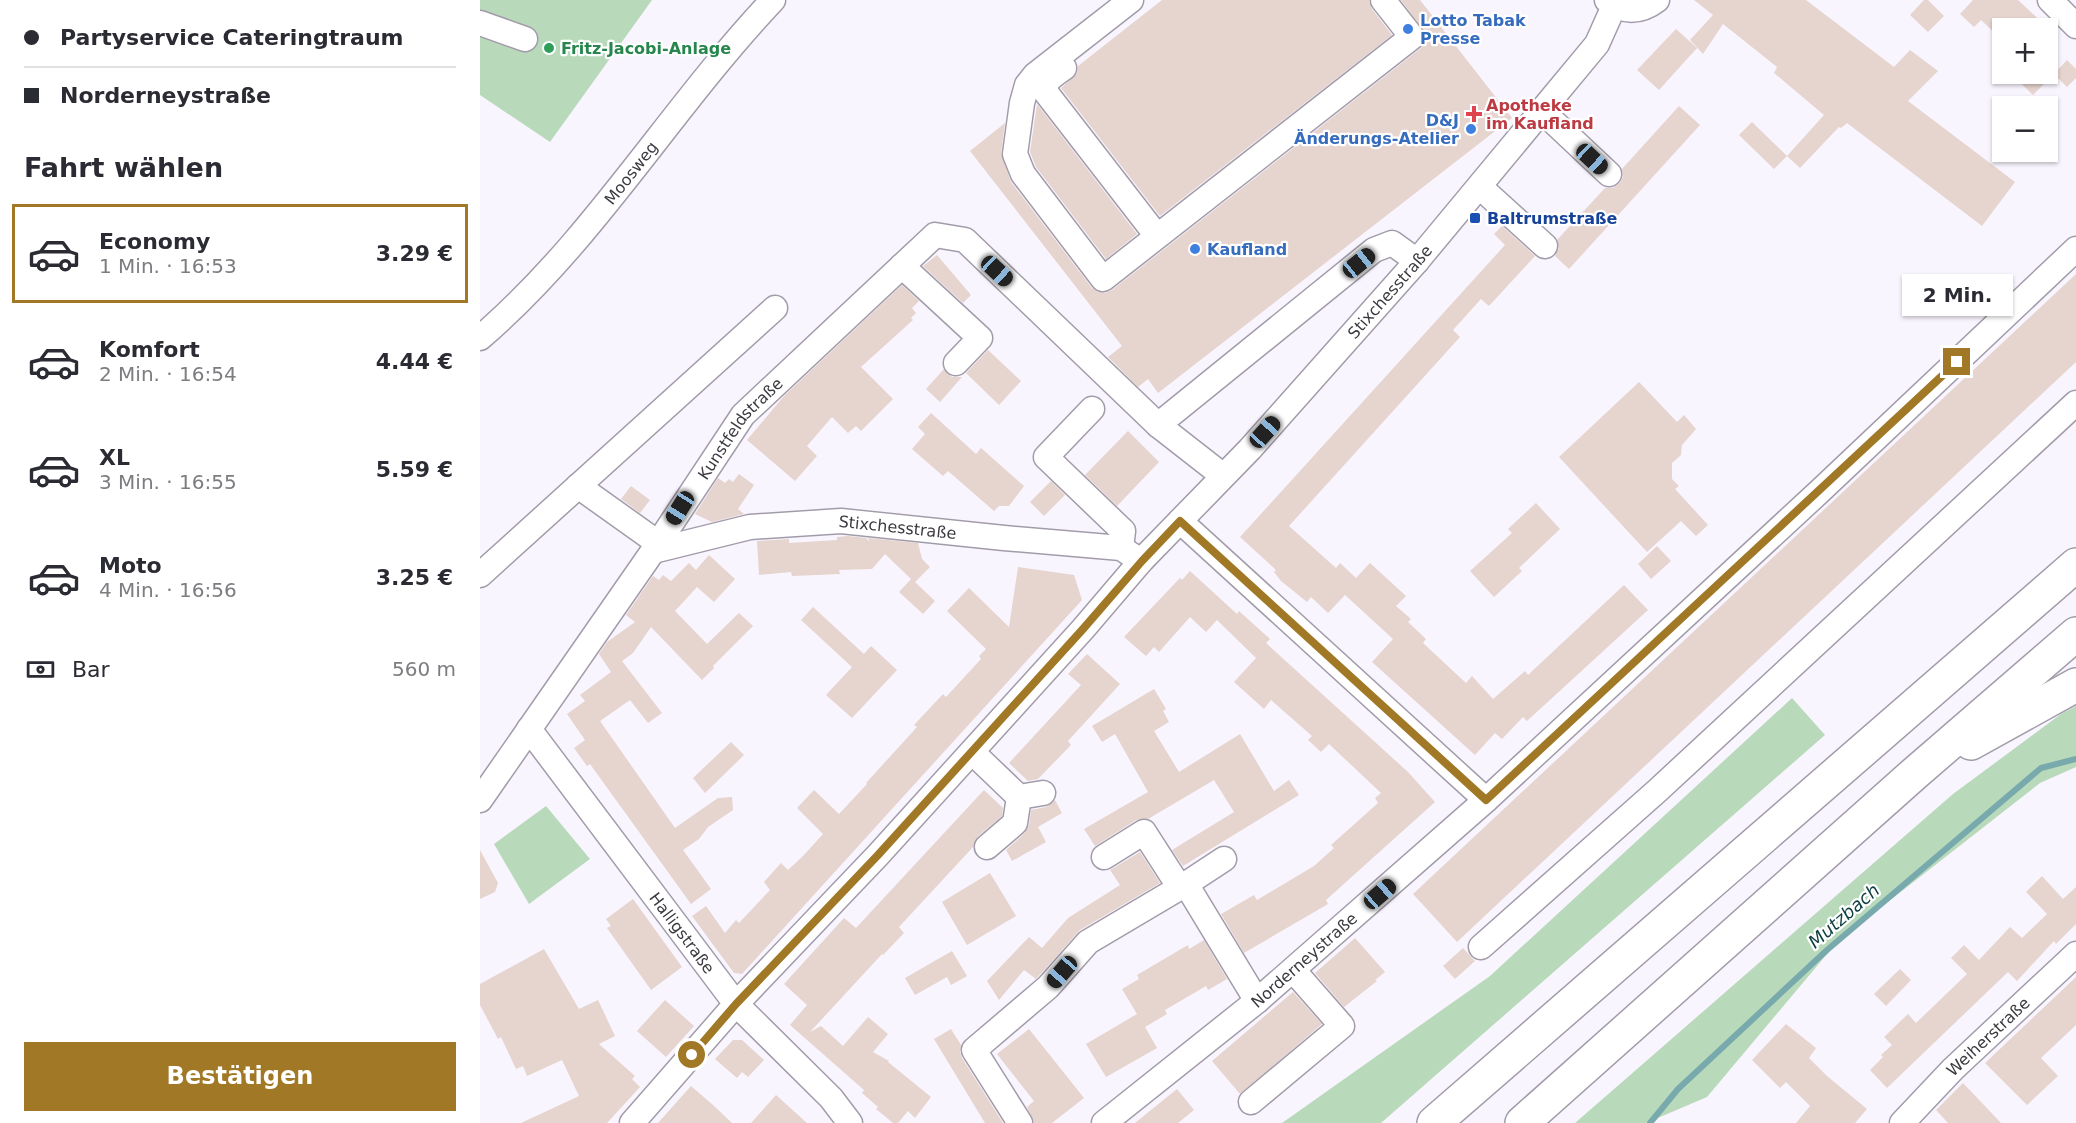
<!DOCTYPE html>
<html lang="de">
<head>
<meta charset="utf-8">
<style>
	body { margin:0; font-family:"DejaVu Sans",sans-serif; background:#f2f2f3; color:#2b2b33; height:100vh; display:flex; flex-direction:column; font-size:22px; white-space:nowrap }
	* { box-sizing:border-box; margin:0 }
	p { font-size:20px; color:#7c7c81 }
	.icon { flex:none; width:33px; height:33px; fill:none; stroke:currentColor; stroke-width:2; stroke-linecap:round; stroke-linejoin:round }
	.map { position:relative; flex:1; overflow:hidden }
	.sheet { display:flex; flex-direction:column; background:#fff; width:480px }
	.sheet>* { flex:none }
	.top-card { display:grid; align-content:center; height:132px; padding:0 24px; background:#fff }
	.controls { position:absolute; left:1512px; top:18px; display:grid; gap:12px }
	.controls a { display:grid; place-items:center; width:66px; height:66px; border-radius:0px; background:#fff; box-shadow:0 2px 4px #0004; font-size:30px }
	.end { position:absolute; width:27px; height:27px; margin:-14px; border:8px solid #a07826; background:#fff; box-shadow:0 0 0 3px #fff }
	.from { border-radius:50% }
	.bubble { position:absolute; height:42px; border-radius:0px; background:#fff; box-shadow:0 2px 4px #0004; font-size:20px; font-weight:700; line-height:42px; text-align:center }
	.car { position:absolute; width:18px; height:36px; margin:-18px -9px; border-radius:8px; box-shadow:0 0 4px 2px #0007; background:linear-gradient(#222 24%,#8ab4d8 0 40%,#222 0 76%,#8ab4d8 0 86%,#222 0) }
	.top-card b { display:flex; align-items:center; gap:21px; height:57px; font-size:22px }
	.top-card b+b { border-top:2px solid #e1e1e2 }
	.top-card i { width:15px; height:15px; background:#2b2b33 }
	ul { padding:0; list-style:none }
	li { display:flex; align-items:center; gap:18px; height:99px; margin:0 12px 9px; padding:0 12px; border:3px solid transparent; border-radius:0px }
	li div { flex:1 }
	li b { display:block; font-size:22px }
	li em { font-style:normal; font-weight:700 }
	li.selected { border-color:#a07826 }
	li>.icon { width:54px; height:54px; stroke-width:1.5 }
	h2 { padding:0 24px; font-size:27px; line-height:72px }
	.pay { display:flex; align-items:center; gap:15px; height:66px; padding:0 24px; font-size:22px }
	.pay p { margin-inline-start:auto }
	.primary-button { display:flex; gap:12px; margin-top:auto; padding:12px 24px }
	.primary-button a { flex:1; height:69px; border-radius:0px; background:#a07826; color:#fff; font-size:24px; font-weight:700; line-height:69px; text-align:center }
	main { display:flex; flex:1; min-height:0 }
	.map>svg:first-child { display:block }
	.green { fill:#b9d9bb }
	.lines { fill:none; stroke-linecap:round; stroke-linejoin:round }
	.stream { stroke:#78aaad; stroke-width:6 }
	.building { fill:#e6d4ce }
	.minor-casing { stroke:#a29caa; stroke-width:27 }
	.highway-casing { stroke:#a29caa; stroke-width:36 }
	.minor { stroke:#fff; stroke-width:24 }
	.highway { stroke:#fff; stroke-width:33 }
	.route { stroke:#a07826; stroke-width:8 }
	.shop-dot { fill:#3f7fe0; stroke:#fff; stroke-width:2 }
	.leisure-dot { fill:#2e9e5b; stroke:#fff; stroke-width:2 }
	.health-dot { fill:#e0444e; stroke:#fff; stroke-width:2 }
	.transit-dot { fill:#1a4fb4; stroke:#fff; stroke-width:2 }
	.labels { text-anchor:middle; stroke-width:4.5; stroke-linejoin:round; paint-order:stroke }
	.shop-label { font-size:16px; font-weight:bold; fill:#366cbe; stroke:#fff; text-anchor:start }
	.leisure-label { font-size:16px; font-weight:bold; fill:#27864d; stroke:#fff; text-anchor:start }
	.health-label { font-size:16px; font-weight:bold; fill:#be3a42; stroke:#fff; text-anchor:start }
	.street-label { font-size:16px; fill:#3c393f; stroke:#fff }
	.transit-label { font-size:16px; font-weight:bold; fill:#164399; stroke:#fff; text-anchor:start }
	.water-label { font-size:18px; font-style:italic; fill:#104042; stroke:#fff }
</style>
</head>
<body>
<main>
<section class="sheet">
<div class="top-card">
<b><i class="from"></i>Partyservice Cateringtraum</b>
<b><i></i>Norderneystraße</b>
</div>
<h2>Fahrt wählen</h2>
<ul>
<li class="selected"><svg class="icon" aria-label="car" viewBox="0 0 24 24"><path d="M5 17H2v-5l4-1 3-4h7l3 4 3 1v5h-3M9 17h6M6 11h13"/><circle cx="7" cy="17" r="2"/><circle cx="17" cy="17" r="2"/></svg><div><b>Economy</b><p>1 Min. · 16:53</p></div><em>3.29 €</em></li>
<li><svg class="icon" aria-label="car" viewBox="0 0 24 24"><path d="M5 17H2v-5l4-1 3-4h7l3 4 3 1v5h-3M9 17h6M6 11h13"/><circle cx="7" cy="17" r="2"/><circle cx="17" cy="17" r="2"/></svg><div><b>Komfort</b><p>2 Min. · 16:54</p></div><em>4.44 €</em></li>
<li><svg class="icon" aria-label="car" viewBox="0 0 24 24"><path d="M5 17H2v-5l4-1 3-4h7l3 4 3 1v5h-3M9 17h6M6 11h13"/><circle cx="7" cy="17" r="2"/><circle cx="17" cy="17" r="2"/></svg><div><b>XL</b><p>3 Min. · 16:55</p></div><em>5.59 €</em></li>
<li><svg class="icon" aria-label="car" viewBox="0 0 24 24"><path d="M5 17H2v-5l4-1 3-4h7l3 4 3 1v5h-3M9 17h6M6 11h13"/><circle cx="7" cy="17" r="2"/><circle cx="17" cy="17" r="2"/></svg><div><b>Moto</b><p>4 Min. · 16:56</p></div><em>3.25 €</em></li>
</ul>
<div class="pay"><svg class="icon" aria-label="cash" viewBox="0 0 24 24"><path d="M3 7h18v10H3z"/><circle cx="12" cy="12" r="2"/></svg>Bar<p>560 m</p></div>
<div class="primary-button"><a>Bestätigen</a></div>
</section>
<div class="map">
<svg width="1596" height="1123" viewBox="0 0 1596 1123">
	<rect width="100%" height="100%" fill="#f9f5fe"/>
	<g class="green">
		<path d="M0,0H172L70,142L0,95Z"/>
		<path d="M1312,698L1345,735L901,1123H802L1010,976Z"/>
		<path d="M1596,706V767L1560,783L1358,941L1227,1097L1166,1123H1095L1473,794L1581,714Z"/>
		<path d="M66,806L110,859L49,904L14,844Z"/>
	</g>
	<g class="lines">
		<path class="stream" d="M1170,1123L1198,1089L1347,950L1561,768L1596,759"/>
	</g>
	<g class="building">
		<path d="M682,0H889L892,9L912,35L680,216L581,88L597,74L598,66Z"/>
		<path d="M921,0H940L1032,118L678,393L668,379L658,387L628,357L642,346L490,151L525,123L521,153L531,182L612,288L618,292L626,293L632,290L941,48L945,42L946,34Z"/>
		<path d="M1214,0H1326L1414,67L1430,50L1458,71L1428,101L1535,182L1502,226L1367,123L1361,128L1359,127L1320,168L1307,156L1344,115L1294,73L1297,67L1243,24L1223,54L1210,40L1233,15Z"/>
		<path d="M1444,0H1448L1464,16L1448,32L1430,15Z"/>
		<path d="M1493,0H1538L1568,28H1522L1521,39L1501,20L1494,27L1480,14Z"/>
		<path d="M1196,29L1217,48L1179,90L1157,70Z"/>
		<path d="M1587,60L1596,69V78L1587,87L1574,74Z"/>
		<path d="M1531,74H1574L1553,95Z"/>
		<path d="M557,104L657,234L626,259L556,167L550,152Z"/>
		<path d="M1199,106L1220,125L1089,269L1075,256L1079,248L1077,240L1125,188H1133L1140,183L1143,177L1142,169Z"/>
		<path d="M1272,122L1307,156L1294,169L1259,135Z"/>
		<path d="M1022,226L1055,256L1009,306L1001,299L973,330L980,337L809,526L856,568L860,563L876,578L890,563L926,596L916,606L931,619L928,622L946,639L943,643L986,683L992,676L1013,699L1045,671L1048,675L1144,585L1168,610L1047,721L1043,717L1022,739L1015,733L995,755L892,662L913,639L865,595L848,613L831,597L827,602L801,581L794,572L796,570L760,537L1025,245L1014,234Z"/>
		<path d="M457,255L491,295L483,303L443,266Z"/>
		<path d="M1596,274V362L977,942L933,894Z"/>
		<path d="M422,285L439,301L432,308L436,313L431,318L433,320L381,367L413,399L381,431L376,426L368,433L352,417L327,446L337,456L315,481L267,440L304,396Z"/>
		<path d="M508,350L541,381L519,405L486,373Z"/>
		<path d="M464,369L472,377H482L460,402L446,389Z"/>
		<path d="M1159,382L1197,422L1204,415L1216,429L1202,445L1201,455L1192,463V479L1199,486L1195,489L1228,525L1216,536L1201,521L1167,552L1079,457Z"/>
		<path d="M451,413L496,454L501,448L544,486L529,506H519L514,511L468,471L463,476L432,449L445,434L438,427Z"/>
		<path d="M648,431L679,462L637,506L605,475Z"/>
		<path d="M259,474L274,485L258,509L264,514L232,522L215,514L238,478L245,483L249,479L253,482Z"/>
		<path d="M571,481L585,495L564,516L550,502Z"/>
		<path d="M151,486L170,500L160,513L141,499Z"/>
		<path d="M1056,503L1080,529L1039,568L1042,571L1014,597L990,571L1032,533L1028,529Z"/>
		<path d="M368,536L386,538L390,542L388,538L438,543L442,559L450,567L435,582L455,601L443,614L419,592L431,579L405,554L392,569L359,570L360,574L312,576L311,572L279,575L277,541L309,539V543L357,540V537Z"/>
		<path d="M1177,546L1191,561L1171,579L1158,564Z"/>
		<path d="M229,555L255,579L234,602L217,587L195,611L227,644L259,613L273,626L233,666L234,668L222,680L171,627L153,653L142,661L182,713L168,723L150,700L120,721L195,828L238,798L252,797L253,810L228,827L219,839L203,850L231,889L211,904L110,764L107,766L94,748L105,740L87,714L105,701L100,695L131,672L119,654L127,642L155,622L146,615L173,576L179,580L183,575L191,581L209,563L216,570Z"/>
		<path d="M538,567L594,575L602,600L262,974L254,973L212,916L226,906L245,933L256,920L259,923L290,890L284,882L301,863L308,870L323,856L343,834L317,808L334,790L359,814L387,784L386,783L437,727L434,725L463,694L466,697L501,659L499,656L506,649L467,611L489,588L529,627Z"/>
		<path d="M710,571L757,614L759,611L790,639L786,643L928,772L955,802L846,900L848,904L764,953L741,914L774,895L777,900L834,866L854,848L851,845L898,803L895,798L901,793L849,744L841,752L828,740L832,736L791,700L784,709L754,682L776,658L737,620L726,632L710,617L679,652L674,647L666,656L644,637L700,578L702,580Z"/>
		<path d="M333,607L384,654L391,646L417,670L372,718L346,695L372,667L321,620Z"/>
		<path d="M607,654L640,684L588,741L591,745L558,779L548,781L529,763L601,685L588,674Z"/>
		<path d="M674,689L686,709L683,711L689,722L674,731L699,772L760,734L794,791L809,780L819,795L703,866L692,850L754,812L734,780L668,819L656,820L615,846L604,829L668,792L635,734L622,742L612,726Z"/>
		<path d="M251,742L264,755L225,793L213,778Z"/>
		<path d="M504,790L523,808L522,816L498,836L493,847L419,927L424,933L403,955L402,954L330,1032L341,1026L363,1046L388,1017L408,1034L393,1052L409,1061L408,1062L451,1097L435,1118L428,1111L418,1123H413L396,1109L398,1107L382,1093L384,1090L310,1025L327,1005L304,984L364,918L376,928Z"/>
		<path d="M575,800L582,813L558,827L566,842L532,861L526,850L545,833L549,825L551,810L566,807Z"/>
		<path d="M0,850L18,883L15,892L0,899Z"/>
		<path d="M660,852L680,883L600,930L556,979L544,970L519,1000L507,981L549,937L562,948L588,918L640,885L630,870Z"/>
		<path d="M510,873L536,916L487,945L462,902Z"/>
		<path d="M1562,876L1583,899L1596,887V924L1576,944L1574,941L1537,981L1528,972L1407,1088L1390,1070L1403,1057L1401,1055L1412,1045L1404,1037L1428,1014L1436,1023L1487,974L1471,958L1484,945L1499,960L1530,927L1542,938L1567,914L1546,892Z"/>
		<path d="M153,899L202,967L171,990L127,928L131,926L126,919Z"/>
		<path d="M875,938L905,972L895,980L897,981L864,1007L835,973Z"/>
		<path d="M724,940L747,979L728,990L726,986L685,1010L687,1014L665,1027L677,1048L626,1077L606,1044L657,1014L642,989L659,979L657,975L708,945L709,949Z"/>
		<path d="M983,948L995,961L975,979L963,966Z"/>
		<path d="M64,949L99,1009L118,1000L135,1036L119,1044L155,1076L152,1079L160,1087L127,1123H41L99,1096L82,1060L47,1076L43,1066L36,1069L21,1037L18,1039L0,1005V984Z"/>
		<path d="M472,951L487,976L471,985L467,977L435,995L425,978Z"/>
		<path d="M1420,969L1431,980L1406,1006L1394,994Z"/>
		<path d="M1596,977V1025L1561,1058L1578,1076L1547,1105L1505,1063Z"/>
		<path d="M813,992L842,1024L760,1094L732,1061Z"/>
		<path d="M185,1000L214,1026L186,1057L157,1031Z"/>
		<path d="M1306,1024L1336,1048L1329,1058L1347,1076L1387,1109L1375,1123H1316L1330,1106L1306,1082L1300,1088L1272,1060Z"/>
		<path d="M471,1029L481,1045L480,1052L482,1058L523,1123H505L454,1039Z"/>
		<path d="M549,1029L604,1098L572,1123H554L547,1107L554,1101L517,1054Z"/>
		<path d="M253,1040H262L284,1060L268,1077L262,1072L257,1078L235,1059Z"/>
		<path d="M1483,1083L1521,1123H1468L1456,1110Z"/>
		<path d="M211,1086L233,1105L252,1123H178Z"/>
		<path d="M697,1089L714,1110L698,1123H655Z"/>
		<path d="M296,1095L327,1123H271Z"/>
	</g>
	<g class="lines">
		<defs>
			<g id="minor">
				<path d="M651,0L555,75L547,85L542,103L535,154L543,174L623,279L932,37L903,0"/>
				<path d="M1127,0C1143,13 1160,13 1177,0"/>
				<path d="M1570,0L1596,26"/>
				<path d="M0,23L45,39"/>
				<path d="M584,68C576,74 565,79 564,90L677,236"/>
				<path d="M1062,111L1129,174"/>
				<path d="M1000,187L1065,246"/>
				<path d="M422,266L500,338L476,363"/>
				<path id="s1" d="M0,338C114,240 190,109 293,0"/>
				<path d="M612,409L566,457L643,531L641,548"/>
				<path d="M742,475L678,425L894,250L912,243L937,261"/>
				<path d="M98,486L178,543"/>
				<path d="M700,521L1006,800"/>
				<path id="s2" d="M173,551L270,527L361,521L524,538L641,548L661,561"/>
				<path d="M0,575L295,308"/>
				<path id="s3" d="M49,729L256,1004L351,1098L370,1123"/>
				<path d="M492,752L539,797L563,793"/>
				<path id="s4" d="M0,800L173,551L263,415L455,235L485,240L678,425"/>
				<path d="M507,847L535,823L539,797"/>
				<path d="M624,857L664,832L700,888"/>
				<path d="M744,859L706,884L777,1001"/>
				<path d="M1001,947L1177,791L1596,403"/>
				<path d="M771,1102L862,1026L813,970"/>
				<path id="s5" d="M152,1123L256,1004L398,855L603,629L661,561L770,449L937,261L1117,44L1134,6"/>
				<path d="M540,1123L494,1050L568,987L608,942L706,884"/>
				<path id="s6" d="M624,1123L777,1001L1006,800L1340,491L1596,249"/>
				<path id="s7" d="M1422,1123L1473,1069L1596,954"/>
			</g>
			<g id="highway">
				<path d="M1491,743L1596,685"/>
				<path d="M954,1123L1596,565"/>
				<path d="M1042,1123L1434,774L1596,634"/>
			</g>
		</defs>
		<use href="#minor" class="minor-casing"/>
		<use href="#highway" class="highway-casing"/>
		<use href="#minor" class="minor"/>
		<use href="#highway" class="highway"/>
	</g>
	<g class="lines">
		<path class="route" d="M212,1055L256,1004L398,855L603,629L662,561L700,521L1006,800L1477,362"/>
	</g>
	<g class="shop-dot">
		<circle cx="928" cy="29" r="6"/>
		<circle cx="991" cy="129" r="6"/>
		<circle cx="715" cy="249" r="6"/>
	</g>
	<circle class="leisure-dot" cx="69" cy="48" r="6"/>
	<path class="health-dot" d="M991 105h6v6h6v6h-6v6h-6v-6h-6v-6h6z"/>
	<rect class="transit-dot" x="989" y="212" width="12" height="12" rx="3"/>
	<g class="labels">
		<g class="shop-label">
			<text x="940" y="26">Lotto Tabak<tspan x="940" dy="18">Presse</tspan></text>
			<text x="979" y="126" text-anchor="end">D&amp;J<tspan x="979" dy="18">Änderungs-Atelier</tspan></text>
			<text x="727" y="255">Kaufland</text>
		</g>
		<g class="leisure-label">
			<text x="81" y="54">Fritz-Jacobi-Anlage</text>
		</g>
		<g class="health-label">
			<text x="1006" y="111">Apotheke<tspan x="1006" dy="18">im Kaufland</tspan></text>
		</g>
		<g class="street-label">
			<text dy="6" stroke="none"><textPath href="#s1" startOffset="224">Moosweg</textPath></text>
			<text dy="6" stroke="none"><textPath href="#s5" startOffset="1125">Stixchesstraße</textPath></text>
			<text dy="6" stroke="none"><textPath href="#s4" startOffset="454">Kunstfeldstraße</textPath></text>
			<text dy="6" stroke="none"><textPath href="#s2" startOffset="248">Stixchesstraße</textPath></text>
			<text dy="6" stroke="none"><textPath href="#s3" startOffset="255">Halligstraße</textPath></text>
			<text dy="6" stroke="none"><textPath href="#s6" startOffset="258">Norderneystraße</textPath></text>
			<text dy="6" stroke="none"><textPath href="#s7" startOffset="122">Weiherstraße</textPath></text>
		</g>
		<g class="transit-label">
			<text x="1007" y="224">Baltrumstraße</text>
		</g>
		<g class="water-label">
			<text transform="translate(1364 916) rotate(-41)" y="6">Mutzbach</text>
		</g>
	</g>
</svg>
<div class="controls">
<a>+</a>
<a>−</a>
</div>
<i class="end from" style="left:212px;top:1055px"></i>
<i class="end" style="left:1477px;top:362px"></i>
<div class="bubble" style="left:1422px;top:274px;width:111px">2 Min.</div>
<i class="car" style="left:1112px;top:159px;rotate:133deg"></i>
<i class="car" style="left:879px;top:263px;rotate:51deg"></i>
<i class="car" style="left:517px;top:271px;rotate:133deg"></i>
<i class="car" style="left:785px;top:432px;rotate:42deg"></i>
<i class="car" style="left:200px;top:508px;rotate:212deg"></i>
<i class="car" style="left:900px;top:894px;rotate:49deg"></i>
<i class="car" style="left:582px;top:972px;rotate:221deg"></i>
</div>
</main>
</body>
</html>
